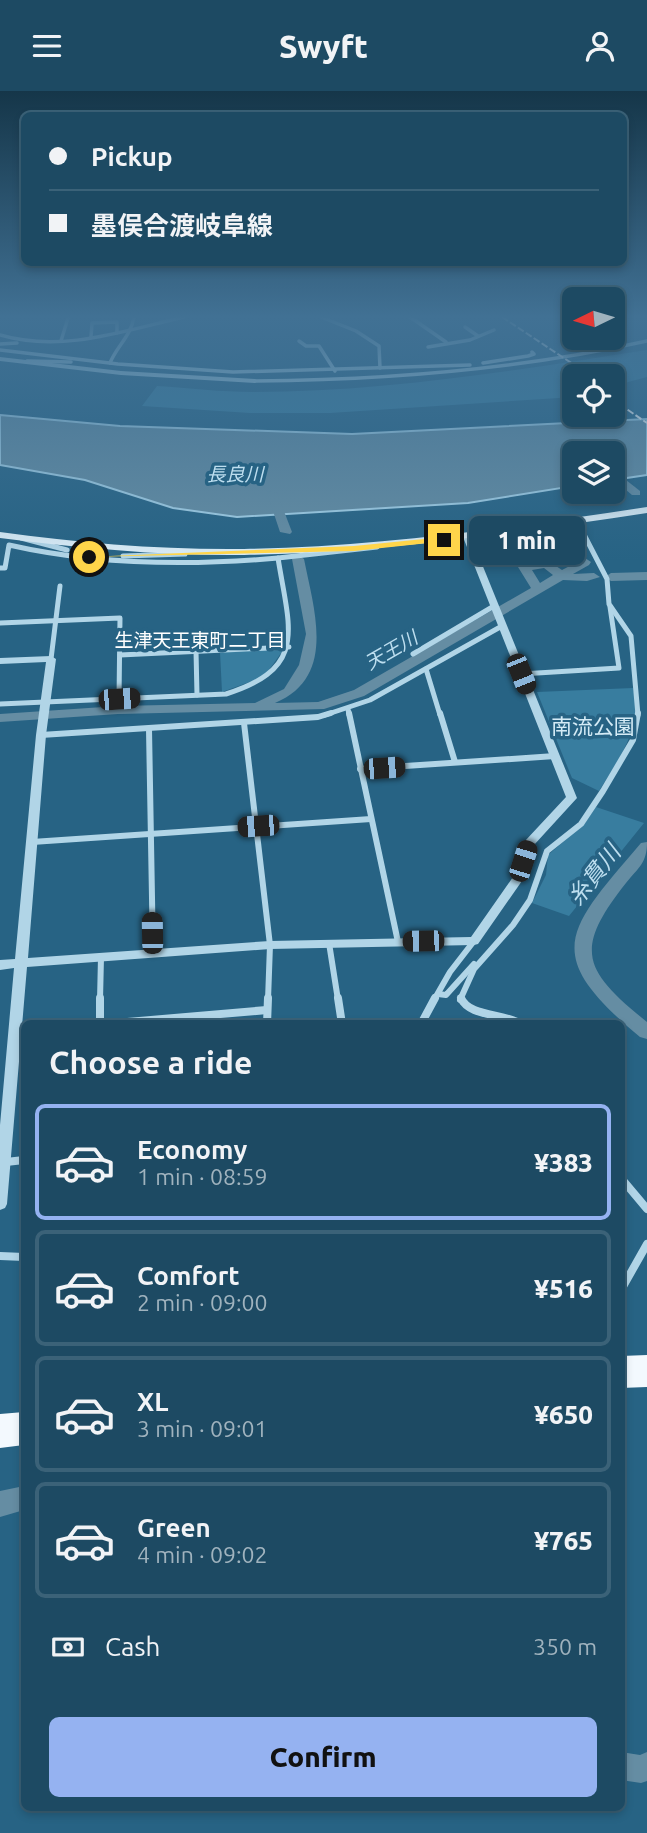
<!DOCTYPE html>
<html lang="en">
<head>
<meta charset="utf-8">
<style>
	body { margin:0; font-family:Ubuntu,"Noto Sans JP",sans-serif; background:#255169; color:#f1f3f6; height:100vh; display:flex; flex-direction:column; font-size:26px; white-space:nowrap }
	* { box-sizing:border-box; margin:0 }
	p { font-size:23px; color:#a0b3be }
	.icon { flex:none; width:38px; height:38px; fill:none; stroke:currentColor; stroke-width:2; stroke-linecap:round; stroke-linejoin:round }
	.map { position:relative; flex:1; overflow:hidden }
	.side { position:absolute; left:21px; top:929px; width:604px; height:791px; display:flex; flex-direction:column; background:#1d4a63; border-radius:10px; box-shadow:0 4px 10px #0003,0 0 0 2px #3b6278 }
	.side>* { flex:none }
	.banner { position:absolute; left:21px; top:21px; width:606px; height:154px; border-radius:10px; box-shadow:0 4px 10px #0003,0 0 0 2px #3b6278; display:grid; align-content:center; height:154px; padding:0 28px; background:#1d4a63 }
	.needle { width:46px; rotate:265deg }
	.controls { position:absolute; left:562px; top:196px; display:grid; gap:14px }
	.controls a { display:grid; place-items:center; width:63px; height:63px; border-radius:10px; background:#1d4a63; box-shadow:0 4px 10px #0003,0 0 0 2px #3b6278; font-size:35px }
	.end { position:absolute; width:32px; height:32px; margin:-16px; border:9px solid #ffd54a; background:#111; box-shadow:0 0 0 4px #111 }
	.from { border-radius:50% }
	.bubble { position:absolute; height:49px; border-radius:10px; background:#1d4a63; box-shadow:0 4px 10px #0003,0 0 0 2px #3b6278; font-size:23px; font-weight:800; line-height:49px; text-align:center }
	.car { position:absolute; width:21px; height:42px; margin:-21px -10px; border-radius:9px; box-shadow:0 0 5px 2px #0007; background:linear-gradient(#222 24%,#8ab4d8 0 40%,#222 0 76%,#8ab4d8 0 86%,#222 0) }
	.banner b { display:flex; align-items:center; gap:24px; height:66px; font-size:26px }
	.banner b+b { border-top:2px solid #3b6278 }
	.banner i { width:18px; height:18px; background:#f1f3f6 }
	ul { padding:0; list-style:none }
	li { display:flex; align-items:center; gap:21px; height:116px; margin:0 14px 10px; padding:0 14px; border:4px solid #3b6278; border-radius:10px }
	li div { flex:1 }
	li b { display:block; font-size:26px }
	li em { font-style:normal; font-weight:800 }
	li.on { border-color:#95b2f1 }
	li>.icon { width:63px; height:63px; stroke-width:1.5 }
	h2 { padding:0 28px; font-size:32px; line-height:84px }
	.pay { display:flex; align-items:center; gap:18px; height:77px; padding:0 28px; font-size:26px }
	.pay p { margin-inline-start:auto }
	.primary-button { display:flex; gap:14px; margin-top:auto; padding:14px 28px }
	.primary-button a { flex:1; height:80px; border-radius:10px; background:#95b2f1; color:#111; font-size:28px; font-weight:800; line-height:80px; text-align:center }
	header { display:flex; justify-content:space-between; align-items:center; height:91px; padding:0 28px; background:#1d4a63; font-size:32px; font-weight:800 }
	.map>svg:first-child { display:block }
	.green { fill:#387d9f }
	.water { fill:#658da3; stroke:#a6d2e8; stroke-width:2 }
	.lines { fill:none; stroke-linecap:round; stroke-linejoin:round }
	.river { fill:#658da3; fill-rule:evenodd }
	.minor-far3 { stroke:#b1d5e7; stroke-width:3.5 }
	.minor-far2 { stroke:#b1d5e7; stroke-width:5 }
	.minor-far1 { stroke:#b1d5e7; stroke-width:6 }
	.minor { stroke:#b1d5e7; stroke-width:8 }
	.tertiary { fill:#b1d5e7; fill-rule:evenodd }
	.secondary { fill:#dbedf7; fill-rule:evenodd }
	.primary { fill:#f3f9fe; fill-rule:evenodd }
	.rail { stroke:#fff; stroke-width:2; stroke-dasharray:7 2.5; stroke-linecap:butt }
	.route { fill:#ffd54a }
	.labels { text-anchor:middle; stroke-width:7; stroke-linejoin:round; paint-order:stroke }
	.far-water-label { font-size:19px; font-style:italic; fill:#bddeef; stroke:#276384 }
	.far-neighbourhood-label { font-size:19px; fill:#fff; stroke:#276384 }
	.park-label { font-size:21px; fill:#d4ebf6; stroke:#276384 }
	.water-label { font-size:23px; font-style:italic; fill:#bddeef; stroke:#276384 }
</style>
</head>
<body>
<header><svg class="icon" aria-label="menu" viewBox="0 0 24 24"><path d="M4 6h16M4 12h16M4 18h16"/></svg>Swyft<svg class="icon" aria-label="person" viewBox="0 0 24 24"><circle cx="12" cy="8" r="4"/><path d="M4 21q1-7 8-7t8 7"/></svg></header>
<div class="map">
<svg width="647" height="1742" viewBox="0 0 647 1742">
	<rect width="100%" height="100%" fill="#276384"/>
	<g class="green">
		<path d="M647,259V286L613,295L612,285H574V306L330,322H250L142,315L157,295C189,297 221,301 253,301C383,301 519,279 647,259Z"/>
		<path d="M284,558L264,586L222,601L220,561Z"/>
		<path d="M633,597C643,636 619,668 599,700L572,687L537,601Z"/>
		<path d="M596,716L644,732L569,825L532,812L546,784L548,764L585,732Z"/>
	</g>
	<path class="water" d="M0,324L120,335L352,343L647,328V384L613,389L612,362H574V395L468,412L237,426L173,417L85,389L0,374Z"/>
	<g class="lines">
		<g class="river">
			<path d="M612,378L640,400V404H632L612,387Z"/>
			<path d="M268,400L277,402L292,441L290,443L280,441L267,402Z"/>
			<path d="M298,464L304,468C314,519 337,586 275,612L318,611L354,599L531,497L518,476L520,473L547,469L562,479L585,467L591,471L589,474L573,483L594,482L600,486L587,490L563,489L364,605L324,618L118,623L0,631V623L118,615L255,612L284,598L299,574L306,543L292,468ZM544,477L553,484L540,492L532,479Z"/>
			<path d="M647,481V489L611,490L605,486L611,482Z"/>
			<path d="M647,751C647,772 639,776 626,792C573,859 583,879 647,931V948L640,946C540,863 566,840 641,752Z"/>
			<path d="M24,1395V1419L0,1426V1400Z"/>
			<path d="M621,1661L640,1664L647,1661V1690L641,1692L621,1689Z"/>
		</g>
		<g class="minor-far3">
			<path d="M321,226L356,240L379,255L380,277"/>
			<path d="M410,226L446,251"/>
			<path d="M465,236L478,245"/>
			<path d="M0,244C62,262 123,240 184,226"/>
			<path d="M91,246L92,232L117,231V242"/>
			<path d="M61,250L68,227"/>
			<path d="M299,250L306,255H319L335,280"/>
			<path d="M0,253L17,252"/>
			<path d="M428,256L470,249L494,239"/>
			<path d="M0,259L118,273L233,281L470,274"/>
			<path d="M27,270L71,271"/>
			<path d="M110,272C117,255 131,245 134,226"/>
			<path d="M483,272L528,265L534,263L532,261"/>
			<path d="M255,290C383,289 522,278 647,250"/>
		</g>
		<g class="minor-far2">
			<path d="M577,430L607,488L609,513L631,545L638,624"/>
			<path d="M21,447L67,459"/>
			<path d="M123,465L185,463"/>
			<path d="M0,477H5L9,454C97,474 188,475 278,467"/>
			<path d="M0,532L120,527L119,608"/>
			<path d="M196,560L197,604"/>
			<path d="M413,563L494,515"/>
			<path d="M120,564L289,556"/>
			<path d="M51,568L60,495"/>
			<path d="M426,578L440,624"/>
			<path d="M521,583L619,577L610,516"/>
			<path d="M0,613L226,603C309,577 289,537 278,467L377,456"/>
			<path d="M348,618L349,624"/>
			<path d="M325,624L370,609L502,535"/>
		</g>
		<g class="minor-far1">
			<path d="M349,622L398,851"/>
			<path d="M440,622L455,671"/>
			<path d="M244,632L270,854L268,909"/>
			<path d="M149,638L153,863"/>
			<path d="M41,644L318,626L331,622"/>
			<path d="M360,678L555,665"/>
			<path d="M32,751L371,728"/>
			<path d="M329,852L338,909"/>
			<path d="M438,903L446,904L474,873"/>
			<path d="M100,909L101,866"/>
			<path d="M434,909L450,881L474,850"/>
			<path d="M460,909L474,878L513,834L530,809L547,760L581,733L603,700L633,649L638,622"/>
		</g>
		<g class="minor">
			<path d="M338,907L342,933"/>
			<path d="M461,907C469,926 504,922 521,933"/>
			<path d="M100,933V907"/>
			<path d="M104,933L267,919"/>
			<path d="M267,933L268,907"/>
			<path d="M421,933L435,907"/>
			<path d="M6,1071L24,1069"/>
			<path d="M621,1087L647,1118"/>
			<path d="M0,1165L24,1166"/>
			<path d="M621,1199L647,1153"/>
		</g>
		<g class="tertiary">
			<path d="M0,266L121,280L255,288L258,290L255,292L121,284L0,270Z"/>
			<path d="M464,444L471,446L577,707L534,754L524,787L478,853L474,854L270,858L27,876L7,1113L5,1117L0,1119V1034L14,877L0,879V869L15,868L36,644L46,571L0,573V567L51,565L56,568L46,644L28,867L270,850L471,846L513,786L525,750L566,706L463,446Z"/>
		</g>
		<path class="secondary" d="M647,416V422C514,442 380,462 244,464C162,465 81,457 0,447V441C81,452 162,459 244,458C379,456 514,436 647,416Z"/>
		<g class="primary">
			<path d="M647,1264V1296L621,1297V1265Z"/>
			<path d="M24,1321V1354L0,1357V1323Z"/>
		</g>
		<g class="rail">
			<path d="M502,226L591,285"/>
			<path d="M612,308L647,332"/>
		</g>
	</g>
	<linearGradient id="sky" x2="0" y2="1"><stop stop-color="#153649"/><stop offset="0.48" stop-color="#417194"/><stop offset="1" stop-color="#417194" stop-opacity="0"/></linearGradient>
	<rect width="647" height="470" fill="url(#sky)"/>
	<path class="route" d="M444,446L447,450L354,460L85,466L354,455Z"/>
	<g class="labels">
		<g class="far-water-label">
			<text x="235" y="390">長良川</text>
			<text transform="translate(391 559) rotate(-30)" y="7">天王川</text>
		</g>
		<g class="far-neighbourhood-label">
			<text x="200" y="556">生津天王東町二丁目</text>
		</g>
		<g class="park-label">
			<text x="593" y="643">南流公園</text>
		</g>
		<g class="water-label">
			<text transform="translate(594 784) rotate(-52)" y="8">糸貫川</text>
		</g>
	</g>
</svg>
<div class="controls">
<a><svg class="needle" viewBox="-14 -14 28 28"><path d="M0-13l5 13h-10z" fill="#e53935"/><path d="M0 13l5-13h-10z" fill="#a0b3be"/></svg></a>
<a><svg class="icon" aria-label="locate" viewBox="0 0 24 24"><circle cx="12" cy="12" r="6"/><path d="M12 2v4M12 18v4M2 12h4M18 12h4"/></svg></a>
<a><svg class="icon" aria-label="layers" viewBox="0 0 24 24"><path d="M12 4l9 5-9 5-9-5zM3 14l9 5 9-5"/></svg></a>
</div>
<i class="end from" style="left:89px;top:466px"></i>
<i class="end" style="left:444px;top:449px"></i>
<div class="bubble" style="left:469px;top:425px;width:116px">1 min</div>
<i class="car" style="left:521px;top:583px;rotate:158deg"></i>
<i class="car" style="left:119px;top:608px;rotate:86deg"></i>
<i class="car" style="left:384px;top:677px;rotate:86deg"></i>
<i class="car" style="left:258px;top:735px;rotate:266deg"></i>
<i class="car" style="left:523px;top:770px;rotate:18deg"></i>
<i class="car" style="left:152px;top:842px;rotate:359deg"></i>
<i class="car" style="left:423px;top:850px;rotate:269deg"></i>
<div class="banner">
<b><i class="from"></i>Pickup</b>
<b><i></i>墨俣合渡岐阜線</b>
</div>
<section class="side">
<h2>Choose a ride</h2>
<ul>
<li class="on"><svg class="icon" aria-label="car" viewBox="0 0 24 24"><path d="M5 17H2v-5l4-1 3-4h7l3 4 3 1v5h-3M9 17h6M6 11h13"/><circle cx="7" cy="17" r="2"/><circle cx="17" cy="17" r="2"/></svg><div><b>Economy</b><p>1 min · 08:59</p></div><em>¥383</em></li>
<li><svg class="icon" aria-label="car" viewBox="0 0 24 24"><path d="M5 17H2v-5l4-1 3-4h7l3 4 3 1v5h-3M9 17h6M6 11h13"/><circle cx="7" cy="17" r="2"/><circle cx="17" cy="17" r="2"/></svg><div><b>Comfort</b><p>2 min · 09:00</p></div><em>¥516</em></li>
<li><svg class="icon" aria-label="car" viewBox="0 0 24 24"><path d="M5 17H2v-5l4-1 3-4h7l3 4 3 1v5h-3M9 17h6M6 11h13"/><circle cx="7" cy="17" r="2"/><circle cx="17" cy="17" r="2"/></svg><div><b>XL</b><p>3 min · 09:01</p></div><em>¥650</em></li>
<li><svg class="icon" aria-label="car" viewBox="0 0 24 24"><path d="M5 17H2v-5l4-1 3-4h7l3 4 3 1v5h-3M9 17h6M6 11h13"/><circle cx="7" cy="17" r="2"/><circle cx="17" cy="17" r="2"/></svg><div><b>Green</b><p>4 min · 09:02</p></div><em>¥765</em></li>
</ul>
<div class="pay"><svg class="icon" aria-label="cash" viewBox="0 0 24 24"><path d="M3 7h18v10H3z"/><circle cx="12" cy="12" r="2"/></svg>Cash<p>350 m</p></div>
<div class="primary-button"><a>Confirm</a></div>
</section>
</div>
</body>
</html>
